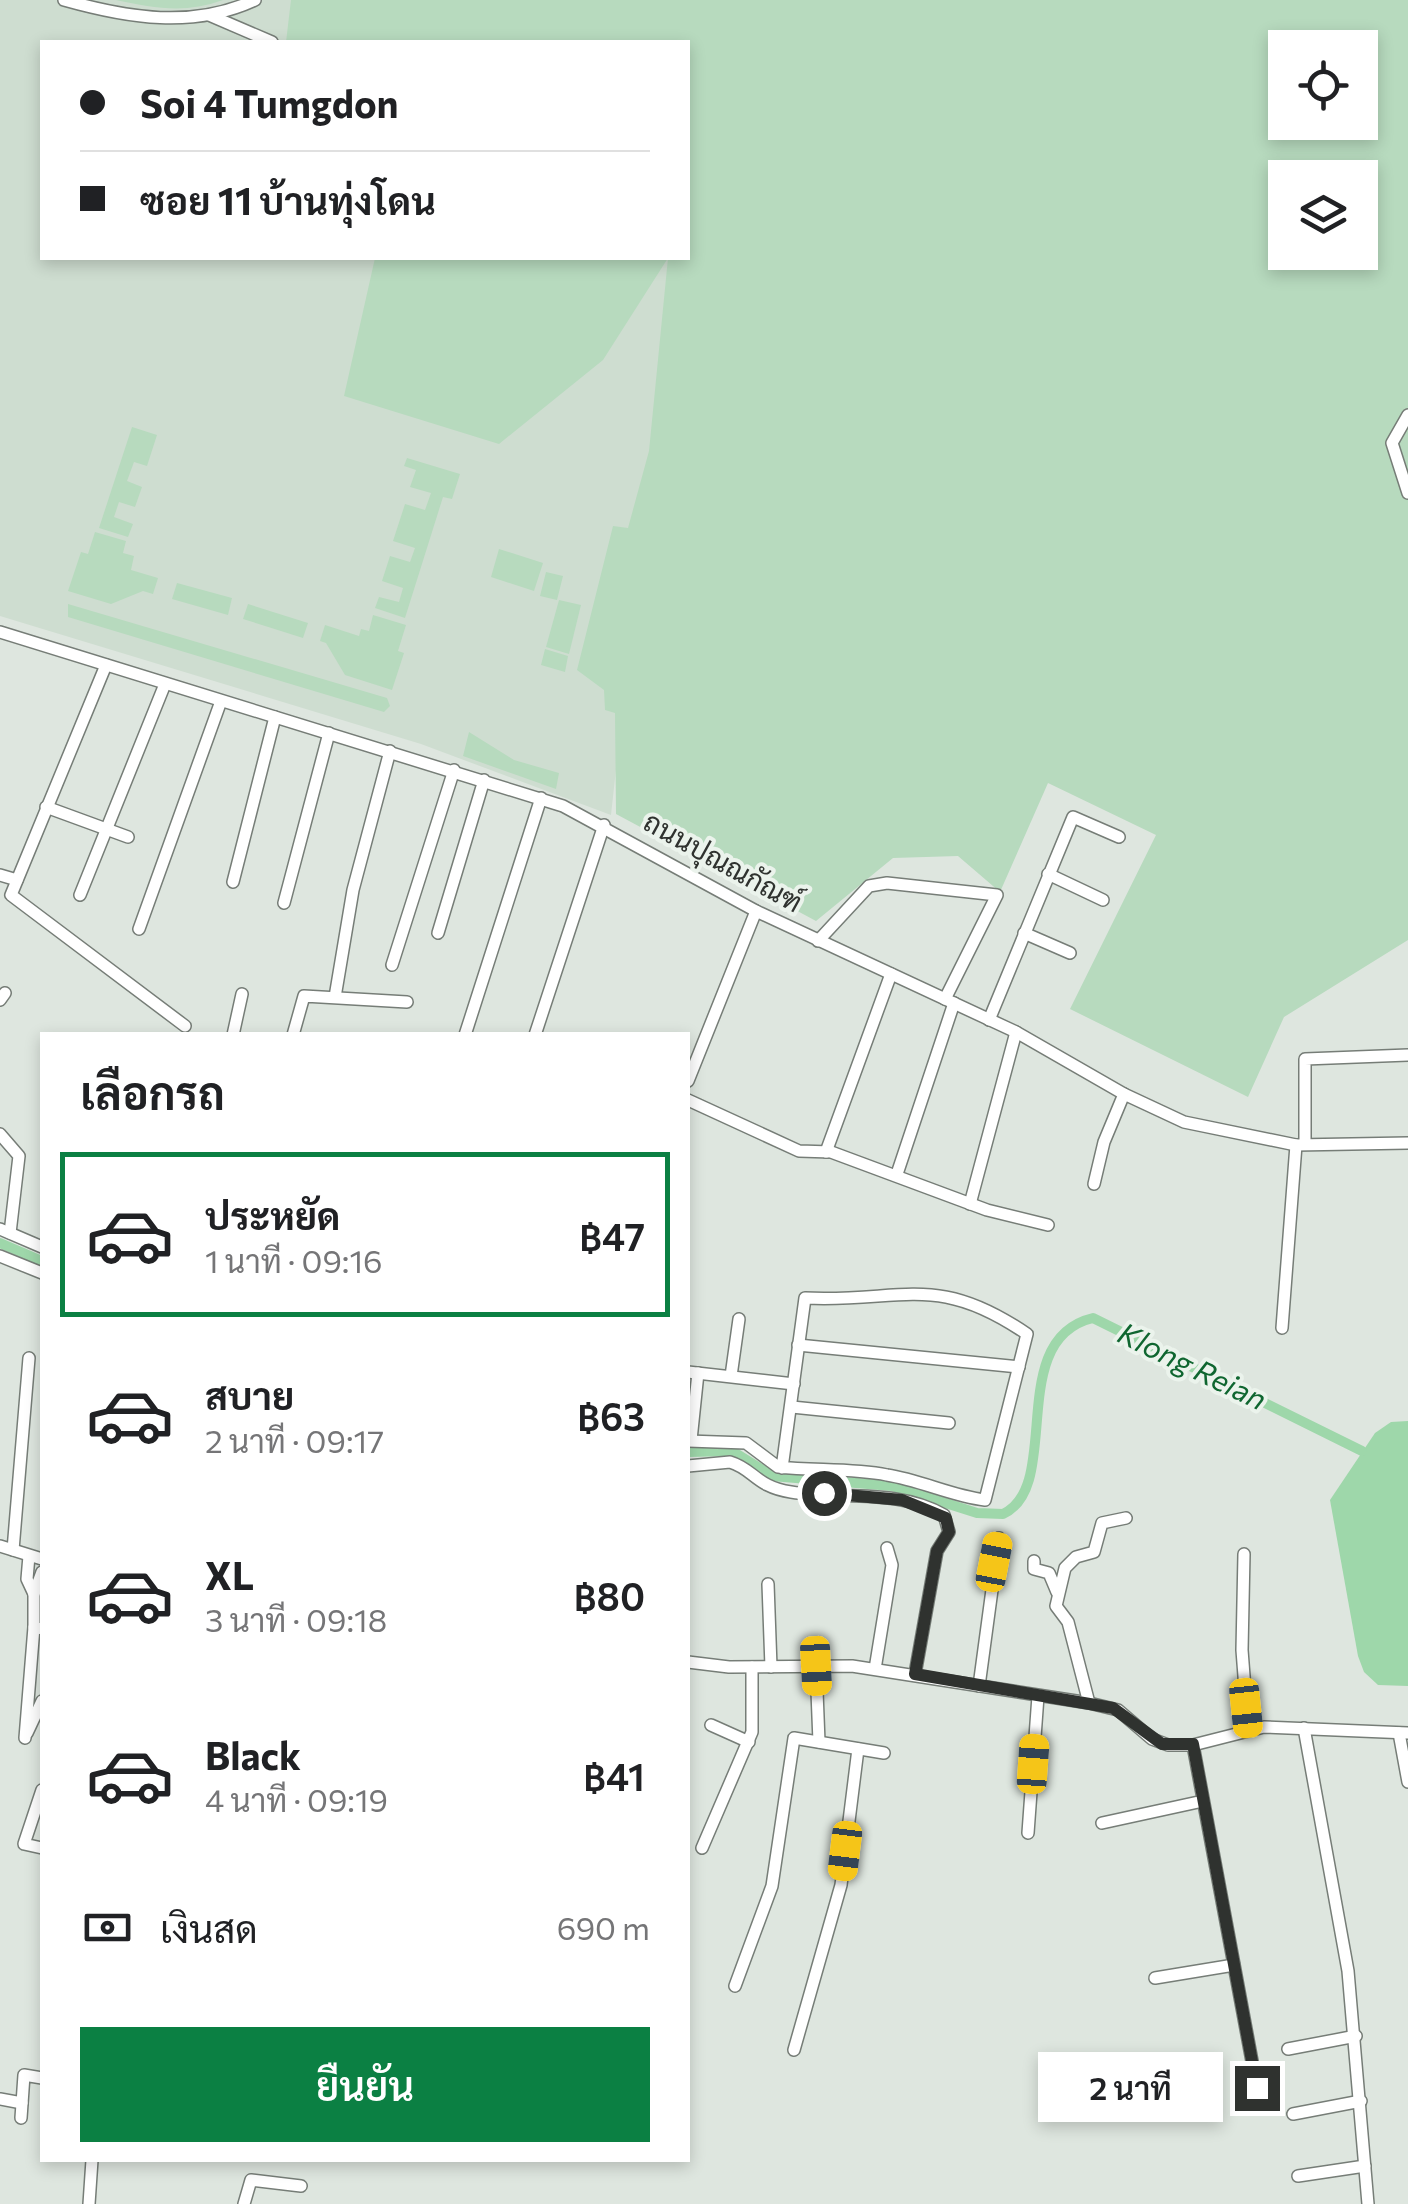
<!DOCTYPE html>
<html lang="th">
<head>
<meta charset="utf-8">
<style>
	body { margin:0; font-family:Commissioner,Sarabun,sans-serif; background:#f6f6f6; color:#202124; height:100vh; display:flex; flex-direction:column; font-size:38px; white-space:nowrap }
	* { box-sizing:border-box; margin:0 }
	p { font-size:32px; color:#757577 }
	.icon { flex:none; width:55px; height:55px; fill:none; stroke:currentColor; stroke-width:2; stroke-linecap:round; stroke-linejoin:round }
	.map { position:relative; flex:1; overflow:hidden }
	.sheet { position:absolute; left:40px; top:1032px; width:650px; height:1130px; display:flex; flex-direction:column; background:#fff; border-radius:0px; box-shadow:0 5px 15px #0003 }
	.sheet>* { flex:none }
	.guide { position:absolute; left:40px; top:40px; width:650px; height:220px; border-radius:0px; box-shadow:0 5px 15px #0003; display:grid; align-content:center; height:220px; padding:0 40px; background:#fff }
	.buttons { position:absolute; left:1268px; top:30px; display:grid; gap:20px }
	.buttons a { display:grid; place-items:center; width:110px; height:110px; border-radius:0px; background:#fff; box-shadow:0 5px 15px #0003; font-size:50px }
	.end { position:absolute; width:45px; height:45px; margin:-22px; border:12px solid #2f322f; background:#fff; box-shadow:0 0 0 5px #fff }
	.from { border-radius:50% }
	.bubble { position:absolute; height:70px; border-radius:0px; background:#fff; box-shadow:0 5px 15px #0003; font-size:32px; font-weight:600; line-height:70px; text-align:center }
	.car { position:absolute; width:30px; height:60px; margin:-30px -15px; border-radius:12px; box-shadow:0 0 8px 2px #0007; background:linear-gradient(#f5c518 24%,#345 0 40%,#f5c518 0 76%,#345 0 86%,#f5c518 0) }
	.guide b { display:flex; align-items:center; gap:35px; height:95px; font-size:38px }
	.guide b+b { border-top:2px solid #e0e0e0 }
	.guide i { width:25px; height:25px; background:#202124 }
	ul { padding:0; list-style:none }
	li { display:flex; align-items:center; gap:30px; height:165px; margin:0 20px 15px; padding:0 20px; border:5px solid transparent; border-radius:0px }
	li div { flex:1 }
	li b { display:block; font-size:38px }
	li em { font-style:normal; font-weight:600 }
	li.current { border-color:#0b8043 }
	li>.icon { width:90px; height:90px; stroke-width:1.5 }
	h2 { padding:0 40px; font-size:45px; line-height:120px }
	.pay { display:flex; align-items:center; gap:25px; height:110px; padding:0 40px; font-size:38px }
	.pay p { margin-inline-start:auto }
	.primary-button { display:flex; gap:20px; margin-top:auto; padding:20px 40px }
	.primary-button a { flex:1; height:115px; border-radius:0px; background:#0b8043; color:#fff; font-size:40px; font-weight:600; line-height:115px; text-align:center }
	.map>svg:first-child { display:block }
	.built { fill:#ceddd0 }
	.green { fill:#b7dabe; fill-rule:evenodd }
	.water { fill:#9ed7aa }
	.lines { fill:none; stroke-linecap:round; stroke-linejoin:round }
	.canal { stroke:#9ed7aa; stroke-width:10 }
	.minor-casing { stroke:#767d77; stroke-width:14 }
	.minor { stroke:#fff; stroke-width:11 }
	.route { stroke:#2f322f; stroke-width:12 }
	.labels { text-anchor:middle; stroke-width:8; stroke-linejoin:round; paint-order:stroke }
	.street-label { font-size:28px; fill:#2f322f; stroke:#ebf3ec }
	.water-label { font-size:30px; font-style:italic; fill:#0f6630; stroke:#ebf3ec }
</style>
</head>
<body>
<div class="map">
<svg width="1408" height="2204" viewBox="0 0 1408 2204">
	<rect width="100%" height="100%" fill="#dee6df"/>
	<path class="built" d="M0,0H583L582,42H42V258H672L611,815L421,744L0,616Z"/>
	<g class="green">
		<path d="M116,0H223C184,14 155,8 116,0Z"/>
		<path d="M291,0H1408V940L1284,1017L1248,1097L1070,1009L1156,835L1048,783L1000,892L958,856L893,858L816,921L616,814L615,713L605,710L604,690L577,670L613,526L628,528L649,451L668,258L603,360L499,444L344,396L375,258H688V42H286ZM1285,48H1360V122H1285ZM1285,178H1360V252H1285Z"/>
		<path d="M132,427L157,435L147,466L134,462L127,481L142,487L135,507L119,502L114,517L133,524L128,537L99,528Z"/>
		<path d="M407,458L460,474L452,499L443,497L405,618L375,608L379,597L399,602L403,588L382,581L390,556L410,562L415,548L393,541L405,504L425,510L431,493L410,487L416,470L404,466Z"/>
		<path d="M95,532L126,541L123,553L134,556L131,570L158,578L153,594L143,591L111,604L68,591L81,552L88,554Z"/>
		<path d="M499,549L543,563L534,591L491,577Z"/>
		<path d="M546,572L563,576L557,600L540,596Z"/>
		<path d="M177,583L232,598L228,615L172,599Z"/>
		<path d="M559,600L581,605L569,654L546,647Z"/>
		<path d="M68,604L387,698L390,706L384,712L68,617Z"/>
		<path d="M248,604L308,623L303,638L243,619Z"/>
		<path d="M373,615L406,625L398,651L404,653L392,690L345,675L326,643L320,641L325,625L359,636L361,629L369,631Z"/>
		<path d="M545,649L568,656L565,672L541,665Z"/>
		<path d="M469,732L514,760L559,773L556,789L463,756Z"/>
	</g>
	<path class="water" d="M1408,1421V1686L1378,1685L1364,1672L1358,1656L1330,1500L1375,1433L1391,1422Z"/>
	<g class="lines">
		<g class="canal">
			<path d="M0,1243L42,1261"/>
			<path d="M688,1452L732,1451L772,1476L892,1486L977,1513L1003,1514C1064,1486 1004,1339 1093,1318L1362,1451"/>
		</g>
		<defs>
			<g id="minor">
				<path d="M64,0C128,18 193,29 255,0"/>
				<path d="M209,15L272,42"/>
				<path d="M1408,415L1392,443L1408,493"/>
				<path d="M0,632L563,806L756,911L1016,1032L1124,1094L1184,1122L1296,1145L1408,1143"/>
				<path d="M106,665L11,895L185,1026"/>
				<path d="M46,807L128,837"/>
				<path d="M1048,874L1103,900"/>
				<path d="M0,875L17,880"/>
				<path d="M233,882L275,717"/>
				<path d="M80,895L165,684"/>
				<path d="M284,903L329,733"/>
				<path d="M139,929L221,701"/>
				<path d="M438,933L484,780"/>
				<path d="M1024,933L1070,953"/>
				<path d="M818,941L869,886L887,883L997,895L945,999"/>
				<path d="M392,965L454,770"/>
				<path d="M335,997L353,890L390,751"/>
				<path d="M0,1000L5,993"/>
				<path d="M989,1020L1073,817L1119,837"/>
				<path d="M233,1035L242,994"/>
				<path d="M293,1035L304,996L407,1002"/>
				<path d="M465,1035L541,798"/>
				<path d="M535,1035L604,825"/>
				<path d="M688,1081L756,911"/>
				<path d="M688,1100L799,1151L831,1152L987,1210L1048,1225"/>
				<path d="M0,1134L19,1156L10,1233"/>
				<path d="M1305,1144V1059L1408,1055"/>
				<path d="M826,1152L891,974"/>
				<path d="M897,1174L954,1003"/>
				<path d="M1094,1184L1104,1142L1124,1094"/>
				<path d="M970,1204L1016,1032"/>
				<path d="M0,1229L42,1247"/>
				<path d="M0,1256L42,1273"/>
				<path d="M1282,1328L1296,1145"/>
				<path d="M798,1345L1019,1367"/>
				<path d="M688,1372L794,1384"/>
				<path d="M731,1376L739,1319"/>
				<path d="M792,1407L949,1423"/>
				<path d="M691,1440L698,1373"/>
				<path d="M688,1441L746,1443L778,1467C815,1471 851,1468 887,1475C920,1480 952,1496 985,1500L1027,1334C935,1271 902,1303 805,1298L782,1468"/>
				<path d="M688,1466L730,1462C754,1469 756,1487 791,1492C842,1500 897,1488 944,1515L949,1532L937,1551L915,1674"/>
				<path d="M0,1546L42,1559"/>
				<path d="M13,1550L29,1358"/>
				<path d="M1244,1554L1242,1650L1248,1728"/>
				<path d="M29,1556L27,1579L34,1594"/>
				<path d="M1034,1561V1569L1049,1573L1057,1592"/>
				<path d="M42,1572L34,1594V1627L42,1629"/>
				<path d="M768,1584L771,1667"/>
				<path d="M688,1662L729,1667L852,1666L1089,1703L1118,1710L1152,1739L1168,1745H1193L1264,1727L1408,1733"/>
				<path d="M816,1666L819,1742"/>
				<path d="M875,1669L892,1565L887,1548"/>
				<path d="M979,1686L999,1538"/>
				<path d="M1089,1703L1068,1622L1056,1606L1065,1568L1076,1557L1094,1552L1102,1523L1126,1518"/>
				<path d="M711,1725L749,1742"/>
				<path d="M1304,1728L1348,1971L1368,2204"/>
				<path d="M27,1733L42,1701"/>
				<path d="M1399,1733L1408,1782"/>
				<path d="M25,1738L34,1627"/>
				<path d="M1193,1745L1257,2088"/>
				<path d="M42,1790L24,1844L42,1848"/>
				<path d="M1102,1823L1203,1801"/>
				<path d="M1028,1833L1038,1696"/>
				<path d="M702,1848L752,1732V1667"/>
				<path d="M1155,1978L1234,1965"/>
				<path d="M735,1986L772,1886L794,1738L884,1753"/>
				<path d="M1288,2049L1356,2036"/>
				<path d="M794,2050L841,1885L858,1749"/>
				<path d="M0,2099L22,2103"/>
				<path d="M1293,2114L1361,2101"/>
				<path d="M21,2118L24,2075L42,2078"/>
				<path d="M1298,2176L1365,2166"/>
				<path d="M89,2204L92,2160"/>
				<path d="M244,2204L251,2180L301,2186"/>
			</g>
		</defs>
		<use href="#minor" class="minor-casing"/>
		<use href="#minor" class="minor"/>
	</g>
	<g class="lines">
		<path class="route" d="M824,1493L902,1500L946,1518L949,1532L937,1551L915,1674L1113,1708L1162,1744H1193L1257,2088"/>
	</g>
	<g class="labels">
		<g class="street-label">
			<text transform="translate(723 862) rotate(29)" y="10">ถนนปุณณกัณฑ์</text>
		</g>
		<g class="water-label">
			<text transform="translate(1192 1367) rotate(26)" y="10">Klong Reian</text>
		</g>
	</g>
</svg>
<div class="buttons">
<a><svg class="icon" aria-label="locate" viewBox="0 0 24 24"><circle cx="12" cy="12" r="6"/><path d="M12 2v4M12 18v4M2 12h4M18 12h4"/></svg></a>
<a><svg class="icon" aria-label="layers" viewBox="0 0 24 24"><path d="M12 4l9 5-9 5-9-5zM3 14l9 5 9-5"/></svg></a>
</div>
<i class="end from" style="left:824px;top:1493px"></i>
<i class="end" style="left:1257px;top:2088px"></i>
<div class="bubble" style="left:1038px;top:2052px;width:185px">2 นาที</div>
<i class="car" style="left:994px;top:1562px;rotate:11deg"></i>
<i class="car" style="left:816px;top:1666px;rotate:177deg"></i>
<i class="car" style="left:1246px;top:1708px;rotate:174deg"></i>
<i class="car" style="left:1033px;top:1764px;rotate:4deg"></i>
<i class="car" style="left:845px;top:1851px;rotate:187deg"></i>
<div class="guide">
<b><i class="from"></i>Soi 4 Tumgdon</b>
<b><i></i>ซอย 11 บ้านทุ่งโดน</b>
</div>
<section class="sheet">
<h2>เลือกรถ</h2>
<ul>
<li class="current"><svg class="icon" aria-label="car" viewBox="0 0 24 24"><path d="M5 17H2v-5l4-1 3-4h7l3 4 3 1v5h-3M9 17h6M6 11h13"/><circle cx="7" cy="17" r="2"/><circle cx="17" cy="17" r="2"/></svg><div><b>ประหยัด</b><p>1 นาที · 09:16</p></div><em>฿47</em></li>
<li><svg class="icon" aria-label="car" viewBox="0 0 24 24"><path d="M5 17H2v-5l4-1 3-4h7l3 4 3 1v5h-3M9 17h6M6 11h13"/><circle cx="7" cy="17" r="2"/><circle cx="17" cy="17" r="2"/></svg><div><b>สบาย</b><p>2 นาที · 09:17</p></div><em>฿63</em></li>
<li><svg class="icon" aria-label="car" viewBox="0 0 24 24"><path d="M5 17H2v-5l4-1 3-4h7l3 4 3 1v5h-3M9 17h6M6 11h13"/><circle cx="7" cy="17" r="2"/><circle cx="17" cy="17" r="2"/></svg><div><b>XL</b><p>3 นาที · 09:18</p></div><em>฿80</em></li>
<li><svg class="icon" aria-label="car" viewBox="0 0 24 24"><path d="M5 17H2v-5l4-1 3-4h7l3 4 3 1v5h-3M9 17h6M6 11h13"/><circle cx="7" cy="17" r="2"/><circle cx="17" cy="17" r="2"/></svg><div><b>Black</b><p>4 นาที · 09:19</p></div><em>฿41</em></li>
</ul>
<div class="pay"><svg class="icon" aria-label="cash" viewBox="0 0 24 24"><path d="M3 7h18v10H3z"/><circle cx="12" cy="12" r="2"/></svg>เงินสด<p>690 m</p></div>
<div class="primary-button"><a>ยืนยัน</a></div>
</section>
</div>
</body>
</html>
